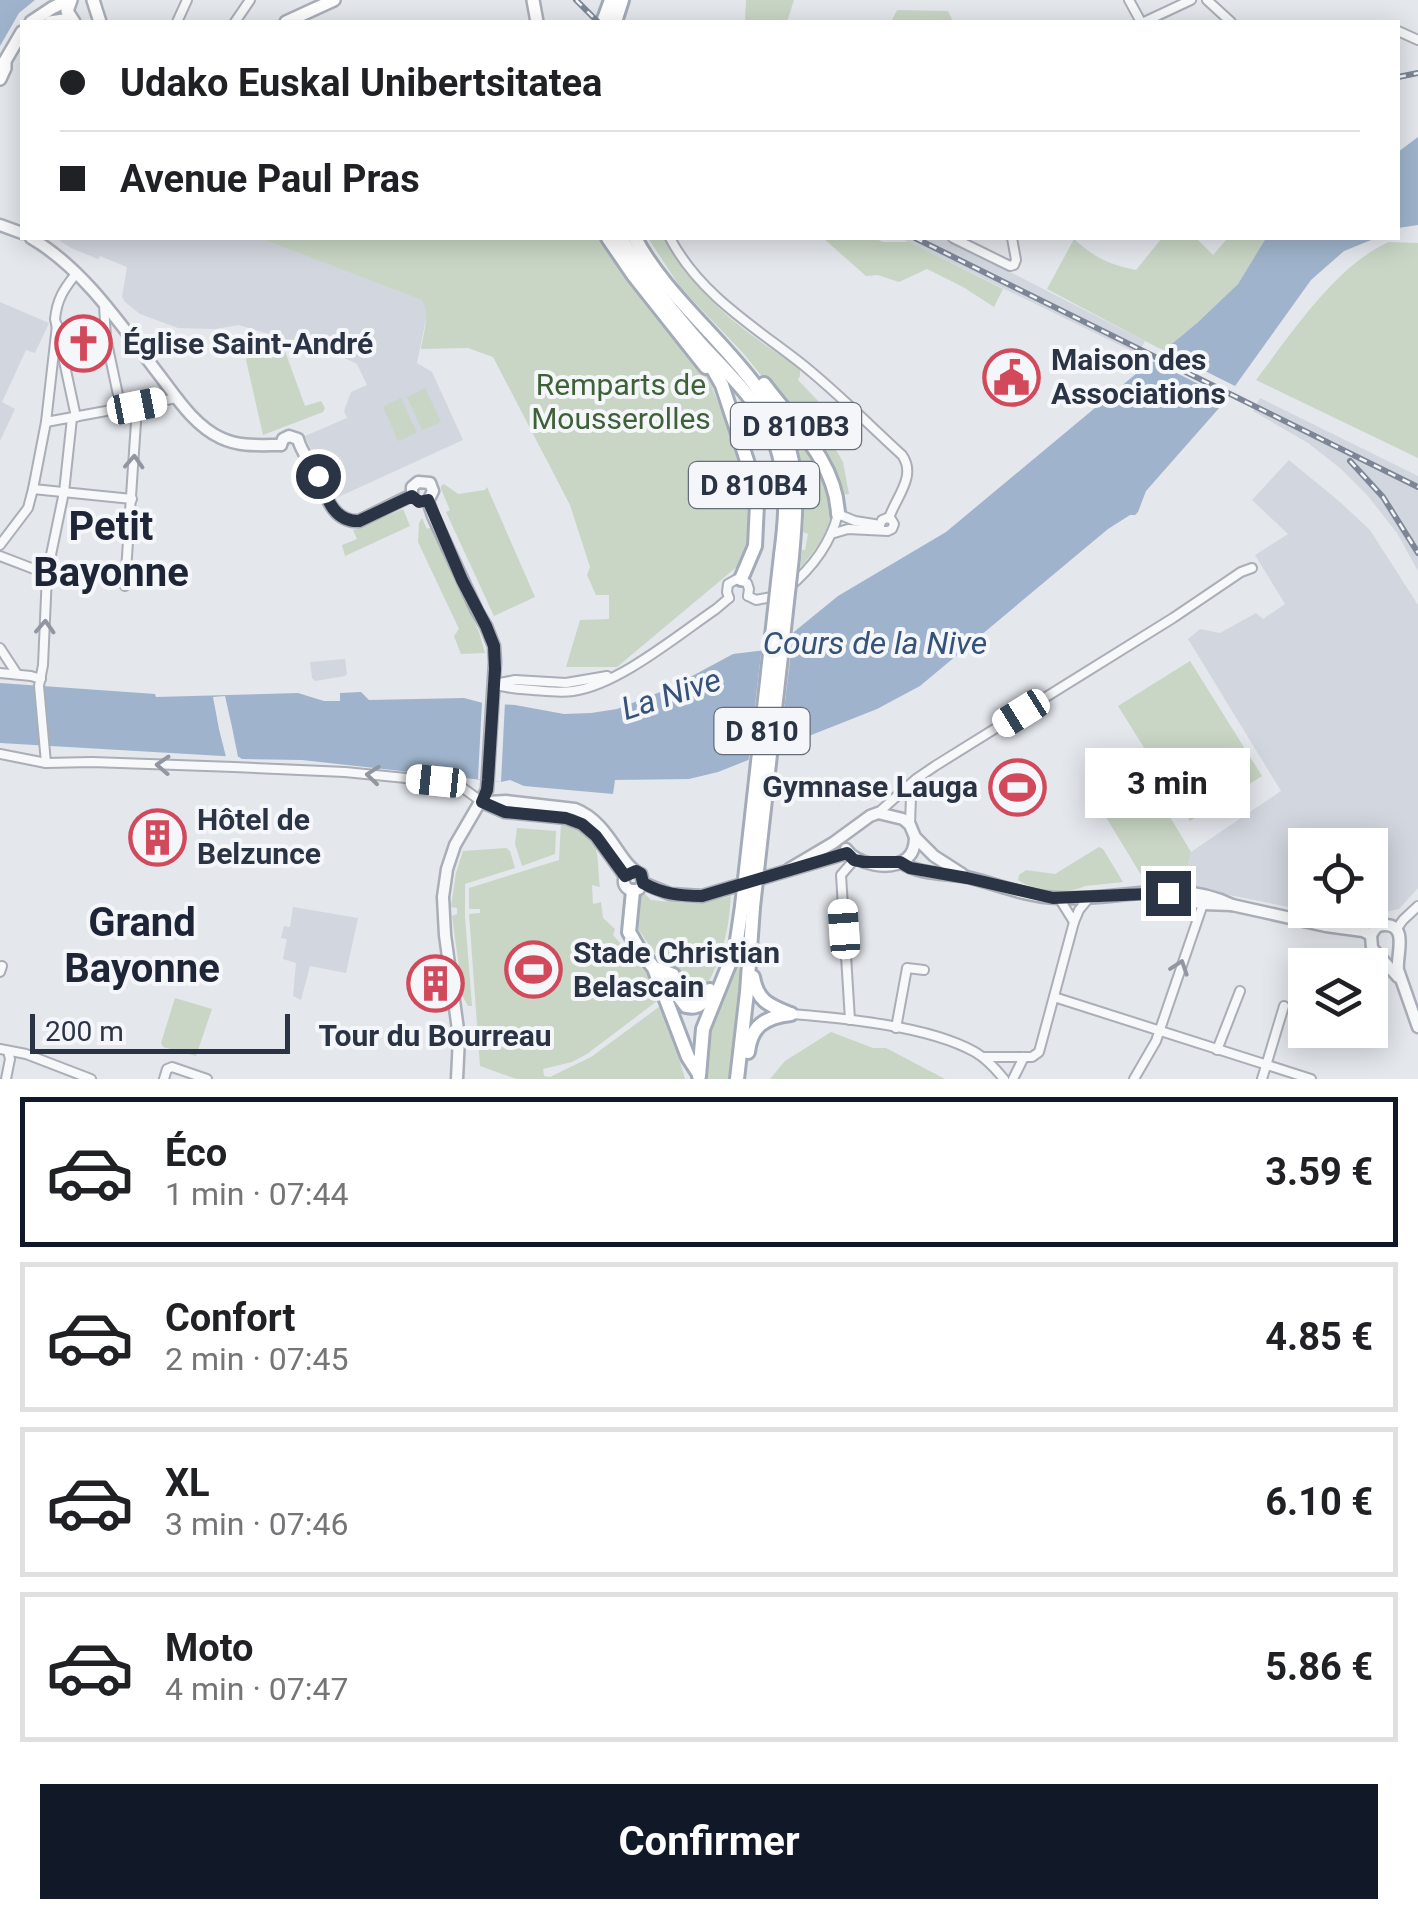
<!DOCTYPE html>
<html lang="fr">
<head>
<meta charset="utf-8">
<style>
	body { margin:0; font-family:Roboto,sans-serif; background:#f2f2f2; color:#202124; height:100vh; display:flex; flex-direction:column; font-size:38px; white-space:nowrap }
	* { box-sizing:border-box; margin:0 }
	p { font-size:32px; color:#757577 }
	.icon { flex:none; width:55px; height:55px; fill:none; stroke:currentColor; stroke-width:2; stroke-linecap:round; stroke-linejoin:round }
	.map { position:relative; height:1079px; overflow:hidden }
	.details { display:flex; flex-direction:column; background:#fff; flex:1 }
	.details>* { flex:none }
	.hud { position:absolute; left:20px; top:20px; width:1380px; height:220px; border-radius:0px; box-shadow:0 5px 25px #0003; display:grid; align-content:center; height:220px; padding:0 40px; background:#fff }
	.fabs { position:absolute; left:1288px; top:828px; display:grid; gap:20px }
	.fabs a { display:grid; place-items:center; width:100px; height:100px; border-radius:0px; background:#fff; box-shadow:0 5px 25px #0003; font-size:50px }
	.scale { position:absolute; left:30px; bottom:25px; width:260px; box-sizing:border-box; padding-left:10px; border:5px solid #2b3445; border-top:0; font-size:28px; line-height:35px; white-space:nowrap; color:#2b3445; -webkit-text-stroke:8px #f4f6f9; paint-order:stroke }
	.end { position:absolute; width:45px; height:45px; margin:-22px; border:12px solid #2b3445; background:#fff; box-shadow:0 0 0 5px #fff }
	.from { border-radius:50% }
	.bubble { position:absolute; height:70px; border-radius:0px; background:#fff; box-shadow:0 5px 25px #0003; font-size:32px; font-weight:700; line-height:70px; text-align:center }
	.car { position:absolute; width:30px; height:60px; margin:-30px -15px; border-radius:12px; box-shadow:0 0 8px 2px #0007; background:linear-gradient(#fff 24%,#345 0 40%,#fff 0 76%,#345 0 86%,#fff 0) }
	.hud b { display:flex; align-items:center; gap:35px; height:95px; font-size:38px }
	.hud b+b { border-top:2px solid #e0e0e0 }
	.hud i { width:25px; height:25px; background:#202124 }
	ul { padding:18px 0 0; list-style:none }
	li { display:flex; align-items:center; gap:30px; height:150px; margin:0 20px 15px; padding:0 20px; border:5px solid #e0e0e0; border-radius:0px }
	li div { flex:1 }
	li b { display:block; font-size:38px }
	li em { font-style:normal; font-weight:700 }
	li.on { border-color:#111827 }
	li>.icon { width:90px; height:90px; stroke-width:1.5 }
	.action { display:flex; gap:20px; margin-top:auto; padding:20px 40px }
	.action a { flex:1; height:115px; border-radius:0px; background:#111827; color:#fff; font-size:40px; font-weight:700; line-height:115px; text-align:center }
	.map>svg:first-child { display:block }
	.built { fill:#d2d6de; fill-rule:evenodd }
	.green { fill:#c9d6c5 }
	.water { fill:#9fb4cc }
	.pier { fill:#e4e7ec }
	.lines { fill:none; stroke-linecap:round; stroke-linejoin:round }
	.minor-casing { stroke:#a9aeb7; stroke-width:12 }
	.tertiary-casing { stroke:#a9aeb7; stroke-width:15 }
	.secondary-casing { stroke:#a9aeb7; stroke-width:16 }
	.primary-casing { stroke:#a3abb8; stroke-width:18 }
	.minor { stroke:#f7f8fa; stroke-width:8 }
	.tertiary { stroke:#f7f8fa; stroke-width:10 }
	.secondary { stroke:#fff; stroke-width:11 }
	.primary { stroke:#fff; stroke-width:12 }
	.rail-casing { stroke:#7d8696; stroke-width:6 }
	.rail { stroke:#f4f6f9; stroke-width:2.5; stroke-dasharray:8; stroke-linecap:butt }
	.primary-bridge-casing { stroke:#a3abb8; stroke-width:18; stroke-linecap:butt }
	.primary-bridge { stroke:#fff; stroke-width:12 }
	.oneway { stroke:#9196a0 }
	.route { stroke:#2b3445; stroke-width:12 }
	.labels { text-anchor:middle; stroke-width:8; stroke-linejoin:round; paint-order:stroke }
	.shield { fill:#f4f6f9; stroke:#676e7b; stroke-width:2.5 }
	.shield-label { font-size:28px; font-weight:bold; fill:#2b3445 }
	.poi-label { font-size:30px; font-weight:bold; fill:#2b3445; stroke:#f4f6f9; text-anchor:start }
	.park-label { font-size:30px; fill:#3f6138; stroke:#f4f6f9 }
	.water-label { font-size:32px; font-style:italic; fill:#34527a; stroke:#f4f6f9 }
	.district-label { font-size:40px; font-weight:bold; fill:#1d2536; stroke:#f4f6f9 }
</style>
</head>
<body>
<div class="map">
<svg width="1418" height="1079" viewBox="0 0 1418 1079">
	<rect width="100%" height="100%" fill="#e4e7ec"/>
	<g class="built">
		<path d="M56,238H259L423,300L427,306V314L417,363L432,372L463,440L334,499L305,436L347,418L344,411L351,392L367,385L357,364L338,355L239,325L215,329L178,328L140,314L125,302L122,297L127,267L100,256L98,259L71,248Z"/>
		<path d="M900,238H944L1145,341L1138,354Z"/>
		<path d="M0,302L49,323L35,353L26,350L2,402L15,409L0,441Z"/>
		<path d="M1260,398L1418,476V571L1397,533L1368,496L1340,468L1308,443L1253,411Z"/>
		<path d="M1289,460L1340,502L1370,530L1418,605V888L1399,909L1350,919L1183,886L1191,852L1281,791L1188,639L1200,629L1220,633L1256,613L1263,619L1285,604L1255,555L1288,534L1252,500ZM1305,845H1370V910H1305Z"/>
		<path d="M345,659L347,674L345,676L315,681L312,678L310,662Z"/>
		<path d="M293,907L358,918L346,973L310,966L301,1000L293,996L296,963L283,959L287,939L281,938L284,926L290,927Z"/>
	</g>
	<g class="green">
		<path d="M746,0H794L787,22H745Z"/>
		<path d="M897,10L948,11L953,22H891Z"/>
		<path d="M259,238H600L698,363L710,382L738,452L751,508L749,539L739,565L617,667H566L580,620L609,619V595H596L587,575L590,567L570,505L493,357L468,348L421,349C423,334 431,313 422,300Z"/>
		<path d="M648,238H665C694,295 746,334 800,368V376L798,380L820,403L828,436L843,462L849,494L841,495L816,444L744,354L680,287Z"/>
		<path d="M823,238H874L883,242H909L1003,289L994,307L963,287L927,269L899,282L878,275L866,276Z"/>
		<path d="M1162,238H1196L1213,255L1228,238H1266L1238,284L1197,323L1164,351L1047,289L1074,239C1095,258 1108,264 1136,270Z"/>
		<path d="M1389,242L1418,243V458L1256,380C1290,335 1337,264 1389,242Z"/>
		<path d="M264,337L283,346L305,406L321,401L325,408L323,412L263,435L246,360L255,342L260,344Z"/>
		<path d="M425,388L441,422L422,430L407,397Z"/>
		<path d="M401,398L417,433L398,441L383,407Z"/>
		<path d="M789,425C802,439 811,452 819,470C824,479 830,489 832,499C835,524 816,550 800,568L802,550H805L808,534L803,532C807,497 801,458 789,425Z"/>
		<path d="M444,484L458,494L485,490L487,487L535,597L494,616L446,512L450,510L441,489V486Z"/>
		<path d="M403,509L410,526L345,556L342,545L357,539L353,530Z"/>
		<path d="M422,518L427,529L432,527L479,632L485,653L461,654L454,636L459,629L418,542L419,523Z"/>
		<path d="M1190,661L1262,776L1190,821L1118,706Z"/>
		<path d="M1139,765L1191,852L1183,886L1157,885L1143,878L1104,814L1090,800L1098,792Z"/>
		<path d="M561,823C603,832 596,852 600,887L592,885L593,904L601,902L603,918L615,929L613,935L653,981L661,998L587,1054L572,1062L543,1069L544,1076L550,1077L591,1057L663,1004L685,1079H516L480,1066L469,914L480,913V909H469V888L559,860Z"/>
		<path d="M517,828L556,831L555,854L522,866L515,844Z"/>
		<path d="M1099,847L1103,849L1123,882L1085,886C1068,895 1033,891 1018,880L1019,875L1026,870L1055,874Z"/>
		<path d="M506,848L510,851L515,868L465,884V917L472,1006H468L463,997L452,916L457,914V908L451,907L456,873L463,851Z"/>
		<path d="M644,893L651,900C683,903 699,905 731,896C728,942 719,964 697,1004C682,997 650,945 638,929L635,918L638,894Z"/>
		<path d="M746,923L743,981L730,1079H704L706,1048L710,1027L715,1012L733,971Z"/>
		<path d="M175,998L212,1009L196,1056L163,1047L161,1043Z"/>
		<path d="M831,1032L873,1048H886L945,1079H770L785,1061Z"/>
	</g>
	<g class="water">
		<path d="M0,0H35L19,13L0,46Z"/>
		<path d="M1418,137V225L1398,228V152Z"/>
		<path d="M1266,238H1376L1344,251L1311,280L1220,407L1146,491L1138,512L1135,515H1130L1108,529L920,686L877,709L718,772L689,779L615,780L613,794L524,786L510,780L501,782L302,760L242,759L239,757L0,743V683L155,694L156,697L298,693L324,701H340V693L361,692L369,700L464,698L483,703L515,705L564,714L591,713L617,709L668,689L733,654L773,649L838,596L946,532L1197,323L1238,284Z"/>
	</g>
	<g class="pier">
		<path d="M1159,348L1235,386L1240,388L1231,400L1146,358Z"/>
		<path d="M794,626L779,753L748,765L762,645L771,644Z"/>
		<path d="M225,696L232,727L238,757H226L219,729L213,697Z"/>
		<path d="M482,702H505L501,782L478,779Z"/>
	</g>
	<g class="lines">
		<defs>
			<g id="minor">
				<path d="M1129,0L1141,22"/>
				<path d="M1207,0L1231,22"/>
				<path d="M177,22L187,0"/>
				<path d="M235,22L250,0"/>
				<path d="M1144,22L1191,0"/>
				<path d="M1398,31L1418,40"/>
				<path d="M670,238C699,293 750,324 798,361C834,389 868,424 902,455C917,476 896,497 889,518"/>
				<path d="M953,238L1010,266L1014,265L1016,260L1012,238"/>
				<path d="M75,275C63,290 57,300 55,319L76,417"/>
				<path d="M104,305L106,338L121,409"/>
				<path d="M46,422L177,398"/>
				<path d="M33,489L132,499"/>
				<path d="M831,534L848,529L888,531L892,529L894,524L891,519L887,518L882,520L880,525"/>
				<path d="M0,545L28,508L33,489L46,422L57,325"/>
				<path d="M0,556L47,574"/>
				<path d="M125,586L137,407"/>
				<path d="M788,588C812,568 830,545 838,514L855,521L880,525"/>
				<path d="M748,596L756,600L776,596"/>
				<path d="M729,598L727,592L728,584L737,579L747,583L749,589L748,596"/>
				<path d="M0,648L17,674"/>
				<path d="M0,673L31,676L41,679"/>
				<path d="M494,684C508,689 519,689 533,690C546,691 560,693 573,691C618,685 678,635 716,609L729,598"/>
				<path d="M494,684L515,680L566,683L607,676"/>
				<path d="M0,754L46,763L92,762L234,767L345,772L436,781L463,788L482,802"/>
				<path d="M46,763L39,686L43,665L47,574L64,492L72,418"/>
				<path d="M878,813L916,779L935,766L1173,618L1241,572L1252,568"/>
				<path d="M910,825L911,796L921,779"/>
				<path d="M1059,898L1074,922"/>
				<path d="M1396,930L1403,920L1418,906"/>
				<path d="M0,972L2,966"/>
				<path d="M1054,997L1311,1079"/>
				<path d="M791,1014C843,1018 929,1026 975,1052C987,1059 995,1068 1004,1079"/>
				<path d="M850,1020L841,875L854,860"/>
				<path d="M896,1028L907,968L924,970"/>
				<path d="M0,1049L26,1054L91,1079"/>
				<path d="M1217,1050L1240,991"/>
				<path d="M984,1057H1032L1039,1052L1074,922L1079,910L1089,898"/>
				<path d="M6,1079L10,1059L8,1051"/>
				<path d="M164,1079L167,1069L172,1067L207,1079"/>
				<path d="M1013,1079L1024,1057"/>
				<path d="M1134,1079L1156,1041L1203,904"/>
				<path d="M1262,1079L1284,1006"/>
			</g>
			<g id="tertiary">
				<path d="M0,225L22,233"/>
				<path d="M31,238C83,268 121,325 157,372C175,395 193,425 221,438C240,447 260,445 281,445"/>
				<path d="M281,445L283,439L289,436L298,439C301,451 307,457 313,468C324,488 330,523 359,521L412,495V487L418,482L430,483L433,491L428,501L433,516L477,611L486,626L494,646L495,662L487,790L455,845L447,869L443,897L445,935L459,1037L457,1079"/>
				<path d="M482,802L505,812L566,818L582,824L596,836L625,876C622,883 625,889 633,891L639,889"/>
				<path d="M488,802L506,801L575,809C611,823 619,866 641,874L643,883"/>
				<path d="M846,849C856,864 890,872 906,859C913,854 915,845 915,837"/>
				<path d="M900,862C920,875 944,873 967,877C997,884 1026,897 1057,898C1115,902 1178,877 1232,905"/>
				<path d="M789,869L833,843L870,816L878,813L903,819L910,825L915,837L934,856L962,874"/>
				<path d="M643,883L670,894L702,896L847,853"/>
				<path d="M1176,896L1203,904L1232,905L1326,926L1363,931L1371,935"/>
				<path d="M1371,935C1375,929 1376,925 1385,925C1409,925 1396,956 1398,970L1418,1027"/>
				<path d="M1371,935L1372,948L1398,977"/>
			</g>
			<g id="secondary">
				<path d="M71,0L67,11L74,22"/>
				<path d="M93,0L100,22"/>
				<path d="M533,0L537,22"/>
				<path d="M31,22L52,8L68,0"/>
				<path d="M50,22L70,19"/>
				<path d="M286,22L334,0"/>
				<path d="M0,79L5,68V61L22,32"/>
			</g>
			<g id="primary">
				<path d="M603,22L611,0"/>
				<path d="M615,22L622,0"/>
				<path d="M608,238L634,276L706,367"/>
				<path d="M621,238C643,275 671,310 700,343C734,380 771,411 781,463C788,493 785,525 781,555"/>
				<path d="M635,238C675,314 764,367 789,449C799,484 795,521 792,557"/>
				<path d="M705,355L722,385L753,479L757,504L755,546L741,579"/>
				<path d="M764,384C794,424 836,462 838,514"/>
				<path d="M633,891L629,932L640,951L654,968L688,1057L699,1074"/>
				<path d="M654,968L673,975L680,998L686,1006C700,1009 704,1002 710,990"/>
				<path d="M753,977C757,1000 768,1005 788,1013"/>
				<path d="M748,1052C751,1026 765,1017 791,1014"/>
				<path d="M699,1076L703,1029L736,947L742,906"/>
				<path d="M737,1079L747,992L753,907"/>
			</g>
		</defs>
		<use href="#minor" class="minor-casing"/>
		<use href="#tertiary" class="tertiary-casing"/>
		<use href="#secondary" class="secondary-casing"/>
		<use href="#primary" class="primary-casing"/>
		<use href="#minor" class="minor"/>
		<use href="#tertiary" class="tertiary"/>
		<use href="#secondary" class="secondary"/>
		<use href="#primary" class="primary"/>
		<defs>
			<g id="rail">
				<path d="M576,0L598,22"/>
				<path d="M1398,77L1418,73"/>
				<path d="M915,238L1418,487"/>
				<path d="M1350,461L1383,497L1418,553"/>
			</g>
		</defs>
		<use href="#rail" class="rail-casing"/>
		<use href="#rail" class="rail"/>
		<defs>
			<g id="primary-bridge">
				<path d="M742,906L781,555"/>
				<path d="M753,907L792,557"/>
			</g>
		</defs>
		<use href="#primary-bridge" class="primary-bridge-casing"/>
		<use href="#primary-bridge" class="primary-bridge"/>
	</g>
	<defs><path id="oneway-chevron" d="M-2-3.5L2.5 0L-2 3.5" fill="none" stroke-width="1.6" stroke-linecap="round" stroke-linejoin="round" transform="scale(2.5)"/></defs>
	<g class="oneway">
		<use href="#oneway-chevron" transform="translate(134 462) rotate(-87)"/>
		<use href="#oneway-chevron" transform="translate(45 627) rotate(-87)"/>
		<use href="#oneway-chevron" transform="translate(163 765) rotate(-177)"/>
		<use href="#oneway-chevron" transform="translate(373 775) rotate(-174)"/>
		<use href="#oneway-chevron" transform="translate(1180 967) rotate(-71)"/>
	</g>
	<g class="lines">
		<path class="route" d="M318,476C326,496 333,522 359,521L412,496L419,502L428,500L462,580L486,626L494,646L495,669L488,780L487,790L482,802L505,812L566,818L582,824L596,836L625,876L636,871L641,874L643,883C662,894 681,896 702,896L847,853L854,860L864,862H900L910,868L967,878L1053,898L1168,893"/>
	</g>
	<defs>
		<symbol id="church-ring" viewBox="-11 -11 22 22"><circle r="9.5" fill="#f4f6f9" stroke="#d1495b" stroke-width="1.5"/><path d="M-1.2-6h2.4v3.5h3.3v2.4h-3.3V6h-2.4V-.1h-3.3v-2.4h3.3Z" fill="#d1495b"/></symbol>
		<symbol id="civic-ring" viewBox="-11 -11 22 22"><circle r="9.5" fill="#f4f6f9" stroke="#d1495b" stroke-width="1.5"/><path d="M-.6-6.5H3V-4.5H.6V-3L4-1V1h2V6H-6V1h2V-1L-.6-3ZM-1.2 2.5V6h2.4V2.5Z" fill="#d1495b"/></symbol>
		<symbol id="stadium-ring" viewBox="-11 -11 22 22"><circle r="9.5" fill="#f4f6f9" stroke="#d1495b" stroke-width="1.5"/><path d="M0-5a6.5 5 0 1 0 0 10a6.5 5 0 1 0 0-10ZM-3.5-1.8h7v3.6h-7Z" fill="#d1495b"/></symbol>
		<symbol id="building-ring" viewBox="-11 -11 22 22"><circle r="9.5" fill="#f4f6f9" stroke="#d1495b" stroke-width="1.5"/><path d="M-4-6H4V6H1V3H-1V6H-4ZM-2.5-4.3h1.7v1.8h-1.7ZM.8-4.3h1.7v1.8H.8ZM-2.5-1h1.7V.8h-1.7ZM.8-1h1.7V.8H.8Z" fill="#d1495b"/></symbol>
	</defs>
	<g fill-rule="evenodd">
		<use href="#church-ring" x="52" y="312" width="63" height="63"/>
		<use href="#civic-ring" x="980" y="346" width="63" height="63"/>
		<use href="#stadium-ring" x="986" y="756" width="63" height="63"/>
		<use href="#building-ring" x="126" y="806" width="63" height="63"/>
		<use href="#stadium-ring" x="502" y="938" width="63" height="63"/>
		<use href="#building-ring" x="404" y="952" width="63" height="63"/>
	</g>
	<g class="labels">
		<g class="shield">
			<rect x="731" y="403" width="130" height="46" rx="8"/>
			<rect x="689" y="462" width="130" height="46" rx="8"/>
			<rect x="714.5" y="708" width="95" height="46" rx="8"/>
		</g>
		<g class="shield-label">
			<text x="796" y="436">D 810B3</text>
			<text x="754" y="495">D 810B4</text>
			<text x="762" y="741">D 810</text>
		</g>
		<g class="poi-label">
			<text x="123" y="354">Église Saint-André</text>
			<text x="1051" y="370">Maison des<tspan x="1051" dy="34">Associations</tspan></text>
			<text x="978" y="797" text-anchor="end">Gymnase Lauga</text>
			<text x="197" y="830">Hôtel de<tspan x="197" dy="34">Belzunce</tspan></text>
			<text x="573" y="963">Stade Christian<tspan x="573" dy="34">Belascain</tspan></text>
			<text x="435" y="1046" text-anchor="middle">Tour du Bourreau</text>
		</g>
		<g class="park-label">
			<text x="621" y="395">Remparts de<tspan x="621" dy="34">Mousserolles</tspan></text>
		</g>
		<g class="water-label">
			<text x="875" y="654">Cours de la Nive</text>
			<text transform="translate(671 694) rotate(-18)" y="11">La Nive</text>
		</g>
		<g class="district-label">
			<text x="111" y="540">Petit<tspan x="111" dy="46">Bayonne</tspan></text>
			<text x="142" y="936">Grand<tspan x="142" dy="46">Bayonne</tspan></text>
		</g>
	</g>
</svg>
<div class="fabs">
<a><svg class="icon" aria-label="locate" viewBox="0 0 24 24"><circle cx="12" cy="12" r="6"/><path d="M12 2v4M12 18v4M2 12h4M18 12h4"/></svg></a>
<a><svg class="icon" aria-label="layers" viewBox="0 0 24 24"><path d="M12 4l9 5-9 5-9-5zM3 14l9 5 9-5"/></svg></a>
</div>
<div class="scale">200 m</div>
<i class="end from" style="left:318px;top:476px"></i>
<i class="end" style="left:1168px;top:893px"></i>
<div class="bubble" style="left:1085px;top:748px;width:165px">3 min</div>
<i class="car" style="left:137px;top:406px;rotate:79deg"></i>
<i class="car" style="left:1021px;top:713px;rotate:238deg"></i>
<i class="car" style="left:436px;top:781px;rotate:276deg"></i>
<i class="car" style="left:844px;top:929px;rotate:356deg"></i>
<div class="hud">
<b><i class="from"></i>Udako Euskal Unibertsitatea</b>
<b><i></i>Avenue Paul Pras</b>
</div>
</div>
<section class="details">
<ul>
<li class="on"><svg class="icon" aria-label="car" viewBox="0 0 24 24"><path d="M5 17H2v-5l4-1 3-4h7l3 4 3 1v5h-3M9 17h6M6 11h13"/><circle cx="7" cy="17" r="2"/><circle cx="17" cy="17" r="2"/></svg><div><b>Éco</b><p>1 min · 07:44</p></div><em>3.59 €</em></li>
<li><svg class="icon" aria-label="car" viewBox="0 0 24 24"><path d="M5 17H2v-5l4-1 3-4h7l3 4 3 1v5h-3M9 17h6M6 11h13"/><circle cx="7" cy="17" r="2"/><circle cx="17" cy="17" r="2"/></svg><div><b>Confort</b><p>2 min · 07:45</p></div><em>4.85 €</em></li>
<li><svg class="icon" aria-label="car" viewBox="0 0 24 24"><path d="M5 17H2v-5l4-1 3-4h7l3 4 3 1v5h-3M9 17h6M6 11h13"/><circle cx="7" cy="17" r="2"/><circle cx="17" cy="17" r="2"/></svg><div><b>XL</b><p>3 min · 07:46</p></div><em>6.10 €</em></li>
<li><svg class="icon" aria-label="car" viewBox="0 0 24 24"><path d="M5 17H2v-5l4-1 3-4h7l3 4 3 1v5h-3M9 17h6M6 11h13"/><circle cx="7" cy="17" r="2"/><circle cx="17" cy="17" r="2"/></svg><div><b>Moto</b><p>4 min · 07:47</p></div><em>5.86 €</em></li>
</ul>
<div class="action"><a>Confirmer</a></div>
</section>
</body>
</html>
